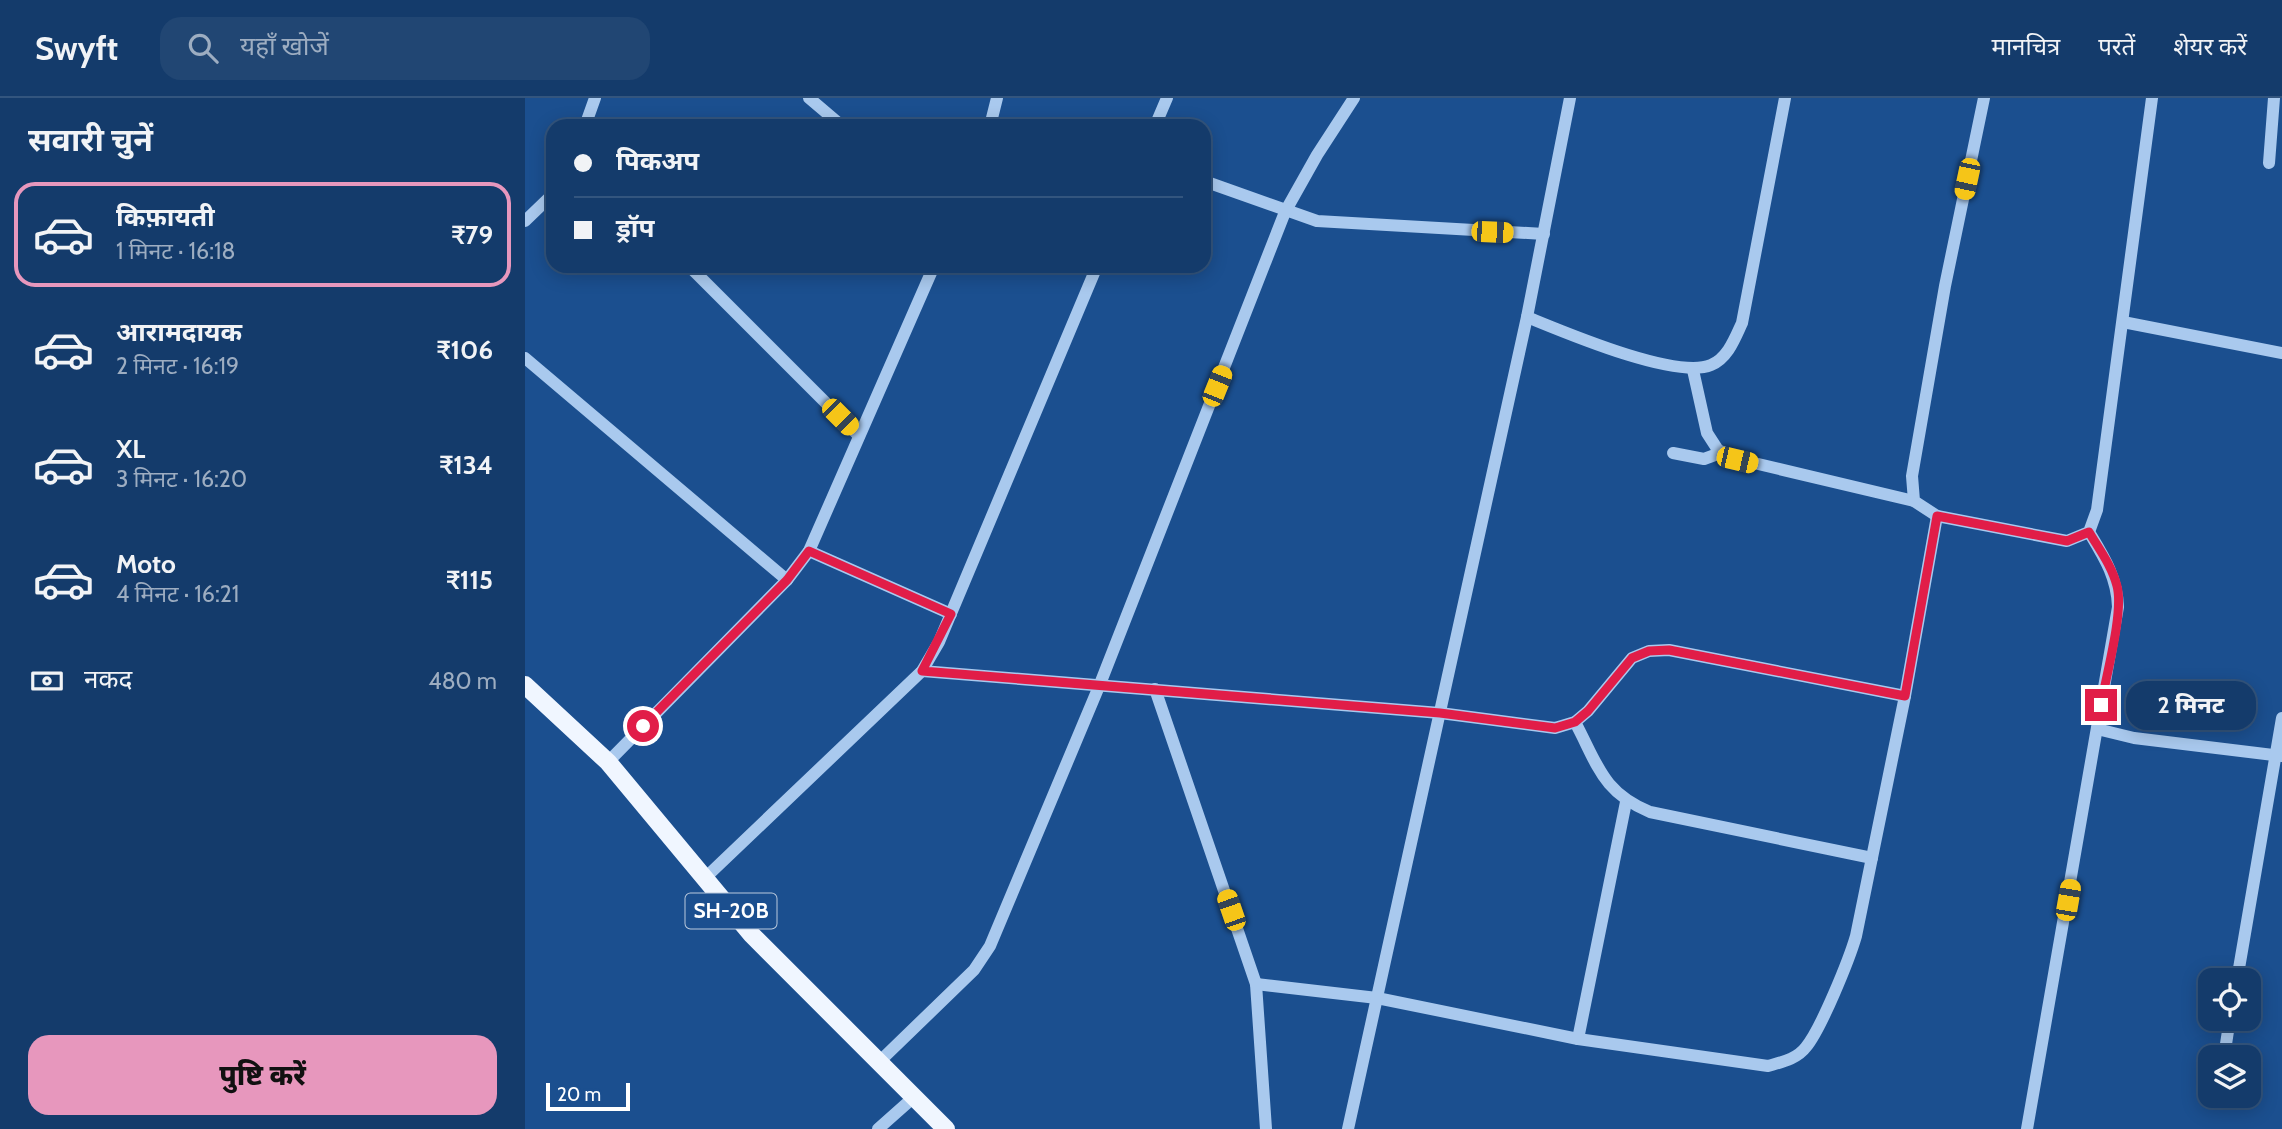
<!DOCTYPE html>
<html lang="hi">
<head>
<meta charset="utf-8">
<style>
	body { margin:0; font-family:Cabin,"Noto Sans Devanagari",sans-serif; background:#214673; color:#f1f3f6; height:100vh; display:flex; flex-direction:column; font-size:26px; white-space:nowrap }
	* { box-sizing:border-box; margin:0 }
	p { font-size:23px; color:#9dadc1 }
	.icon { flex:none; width:38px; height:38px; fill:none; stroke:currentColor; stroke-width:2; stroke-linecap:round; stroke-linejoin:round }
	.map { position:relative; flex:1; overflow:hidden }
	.drawer { display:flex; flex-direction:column; background:#143b6b; width:525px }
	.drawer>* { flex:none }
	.guide { position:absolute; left:21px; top:21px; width:665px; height:154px; border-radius:21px; box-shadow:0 4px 18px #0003,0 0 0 2px #33557e; display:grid; align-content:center; height:154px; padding:0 28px; background:#143b6b }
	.controls { position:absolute; left:1673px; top:870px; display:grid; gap:14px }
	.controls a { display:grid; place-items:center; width:63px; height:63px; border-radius:14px; background:#143b6b; box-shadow:0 4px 18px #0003,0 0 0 2px #33557e; font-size:35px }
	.scale { position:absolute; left:21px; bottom:18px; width:84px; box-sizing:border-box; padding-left:7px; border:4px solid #fff; border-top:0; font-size:19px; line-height:24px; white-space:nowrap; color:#fff; -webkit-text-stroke:5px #1b4f8f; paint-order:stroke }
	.end { position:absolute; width:32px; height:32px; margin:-16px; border:9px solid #e11d48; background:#fff; box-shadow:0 0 0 4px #fff }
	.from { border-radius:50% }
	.bubble { position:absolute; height:49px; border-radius:21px; background:#143b6b; box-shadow:0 4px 18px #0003,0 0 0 2px #33557e; font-size:23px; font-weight:800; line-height:49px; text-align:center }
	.car { position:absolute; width:21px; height:42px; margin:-21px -10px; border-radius:9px; box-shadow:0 0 5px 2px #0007; background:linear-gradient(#f5c518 24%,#345 0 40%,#f5c518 0 76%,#345 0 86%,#f5c518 0) }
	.guide b { display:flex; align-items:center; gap:24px; height:66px; font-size:26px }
	.guide b+b { border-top:2px solid #33557e }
	.guide i { width:18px; height:18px; background:#f1f3f6 }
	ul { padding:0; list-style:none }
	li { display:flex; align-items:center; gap:21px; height:105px; margin:0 14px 10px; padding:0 14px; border:4px solid transparent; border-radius:21px }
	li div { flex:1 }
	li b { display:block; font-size:26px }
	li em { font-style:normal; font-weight:800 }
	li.selected { border-color:#e797bd }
	li>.icon { width:63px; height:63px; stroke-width:1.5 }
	h2 { padding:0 28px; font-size:32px; line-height:84px }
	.pay { display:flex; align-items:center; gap:18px; height:77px; padding:0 28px; font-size:26px }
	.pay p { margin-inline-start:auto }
	.button { display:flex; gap:14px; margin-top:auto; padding:14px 28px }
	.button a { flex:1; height:80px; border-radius:21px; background:#e797bd; color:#111; font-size:28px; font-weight:800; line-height:80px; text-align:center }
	header { display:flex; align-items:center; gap:42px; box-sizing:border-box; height:98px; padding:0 35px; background:#143b6b; border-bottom:2px solid #33557e }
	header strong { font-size:33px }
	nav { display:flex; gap:38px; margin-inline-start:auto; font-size:24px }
	.search { width:490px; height:63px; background:#214673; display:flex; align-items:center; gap:18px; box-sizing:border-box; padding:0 24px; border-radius:21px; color:#9dadc1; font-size:26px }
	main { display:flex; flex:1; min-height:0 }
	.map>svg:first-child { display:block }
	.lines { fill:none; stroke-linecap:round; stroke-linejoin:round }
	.minor { stroke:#a9c9ee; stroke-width:12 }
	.major { stroke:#f0f6ff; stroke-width:18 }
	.route { stroke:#e11d48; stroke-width:9 }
	.labels { text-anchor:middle; stroke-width:5; stroke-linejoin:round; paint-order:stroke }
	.shield { fill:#1b4f8f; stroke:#bbcadd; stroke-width:2 }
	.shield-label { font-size:21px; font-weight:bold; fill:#fff }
</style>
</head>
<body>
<header>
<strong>Swyft</strong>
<div class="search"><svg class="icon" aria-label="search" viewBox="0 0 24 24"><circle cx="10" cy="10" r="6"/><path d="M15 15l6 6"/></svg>यहाँ खोजें</div>
<nav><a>मानचित्र</a><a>परतें</a><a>शेयर करें</a></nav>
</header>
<main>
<section class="drawer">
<h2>सवारी चुनें</h2>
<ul>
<li class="selected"><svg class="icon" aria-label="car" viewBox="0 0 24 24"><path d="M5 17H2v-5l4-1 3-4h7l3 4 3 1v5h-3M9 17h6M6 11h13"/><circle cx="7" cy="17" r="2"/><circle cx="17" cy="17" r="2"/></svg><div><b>किफ़ायती</b><p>1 मिनट · 16:18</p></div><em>₹79</em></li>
<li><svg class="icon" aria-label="car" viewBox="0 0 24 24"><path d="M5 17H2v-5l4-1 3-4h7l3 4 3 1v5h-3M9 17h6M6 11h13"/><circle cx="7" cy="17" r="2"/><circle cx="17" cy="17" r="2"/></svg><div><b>आरामदायक</b><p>2 मिनट · 16:19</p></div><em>₹106</em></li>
<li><svg class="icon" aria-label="car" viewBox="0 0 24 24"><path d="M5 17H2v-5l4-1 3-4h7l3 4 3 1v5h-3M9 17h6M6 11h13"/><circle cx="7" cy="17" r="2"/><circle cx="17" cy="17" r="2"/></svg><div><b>XL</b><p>3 मिनट · 16:20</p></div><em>₹134</em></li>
<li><svg class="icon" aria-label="car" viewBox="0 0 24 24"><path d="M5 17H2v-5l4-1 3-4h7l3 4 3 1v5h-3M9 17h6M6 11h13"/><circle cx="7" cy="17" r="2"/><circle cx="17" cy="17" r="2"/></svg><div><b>Moto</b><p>4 मिनट · 16:21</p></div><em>₹115</em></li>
</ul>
<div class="pay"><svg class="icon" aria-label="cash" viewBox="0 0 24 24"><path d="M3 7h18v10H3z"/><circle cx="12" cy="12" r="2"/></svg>नकद<p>480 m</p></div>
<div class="button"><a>पुष्टि करें</a></div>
</section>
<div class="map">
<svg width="1757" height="1031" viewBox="0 0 1757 1031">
	<rect width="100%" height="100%" fill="#1b4f8f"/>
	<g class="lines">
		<g class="minor">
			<path d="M284,0L317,28"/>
			<path d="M1459,0L1420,188L1387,378L1389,403L1412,418L1542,443L1564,434L1572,412L1627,0"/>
			<path d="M60,28L70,0"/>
			<path d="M465,28L472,0"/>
			<path d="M630,28L642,0"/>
			<path d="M1744,65L1749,0"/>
			<path d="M679,83L792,123L1019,136"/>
			<path d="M0,123L28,96"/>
			<path d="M164,168L334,338"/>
			<path d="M1002,219C1039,234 1151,282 1186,267C1203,260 1210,240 1217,225L1260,0"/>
			<path d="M1598,224L1757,255"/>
			<path d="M0,260L262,482"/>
			<path d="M1168,272L1182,335L1193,352L1212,361L1389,403"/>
			<path d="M1148,355L1179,361L1198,354"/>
			<path d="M284,453L426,516"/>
			<path d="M397,573L915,615L1030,630L1050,624L1063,613L1107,560L1124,553L1144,552L1380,598"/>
			<path d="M630,591L731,886L741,1031"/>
			<path d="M1050,624C1073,667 1077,694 1125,714L1347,760"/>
			<path d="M1572,631L1609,640L1757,658"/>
			<path d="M83,664L262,482L284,453L409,168"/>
			<path d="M179,781L397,573L414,544L572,168"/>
			<path d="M1712,882L1757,620"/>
			<path d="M731,886L852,900L1053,941L1243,968C1257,964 1272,961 1281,949C1296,931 1324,862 1331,838L1380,598L1412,418"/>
			<path d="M1053,941L1101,704"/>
			<path d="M1699,959L1705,920"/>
			<path d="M354,964L449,872L465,848L575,586L760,114L792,57L829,0"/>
			<path d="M353,1031L389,999"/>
			<path d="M823,1031L1002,219L1045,0"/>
			<path d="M1502,1031L1593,509C1592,479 1579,459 1564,434"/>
		</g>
		<path class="major" d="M0,587L83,664L227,837L421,1031"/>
	</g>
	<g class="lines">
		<path class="route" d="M118,628L262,482L284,453L426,516L397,573L915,615L1030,630L1050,624L1063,613L1107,560L1124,553L1144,552L1380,598L1412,418L1542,443L1564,434C1574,451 1587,468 1592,488C1599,514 1581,578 1576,607"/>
	</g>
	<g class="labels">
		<rect class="shield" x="160.5" y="795.5" width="91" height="35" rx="5"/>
		<g class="shield-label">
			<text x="206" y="820">SH-20B</text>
		</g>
	</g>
</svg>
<div class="controls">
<a><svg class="icon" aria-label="locate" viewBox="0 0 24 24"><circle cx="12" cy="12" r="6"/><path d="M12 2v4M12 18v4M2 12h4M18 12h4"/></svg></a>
<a><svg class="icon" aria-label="layers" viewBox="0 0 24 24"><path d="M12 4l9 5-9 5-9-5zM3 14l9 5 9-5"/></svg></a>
</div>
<div class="scale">20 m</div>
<i class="end from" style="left:118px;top:628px"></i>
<i class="end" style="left:1576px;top:607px"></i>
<div class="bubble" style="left:1601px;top:583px;width:130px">2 मिनट</div>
<i class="car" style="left:1442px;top:81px;rotate:192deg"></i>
<i class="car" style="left:967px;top:134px;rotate:92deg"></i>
<i class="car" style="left:692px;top:288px;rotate:22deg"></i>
<i class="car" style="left:315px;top:319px;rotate:135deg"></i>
<i class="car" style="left:1212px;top:362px;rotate:103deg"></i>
<i class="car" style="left:1543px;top:802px;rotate:10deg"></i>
<i class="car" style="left:706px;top:812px;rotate:341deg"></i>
<div class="guide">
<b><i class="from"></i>पिकअप</b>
<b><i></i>ड्रॉप</b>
</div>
</div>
</main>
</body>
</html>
